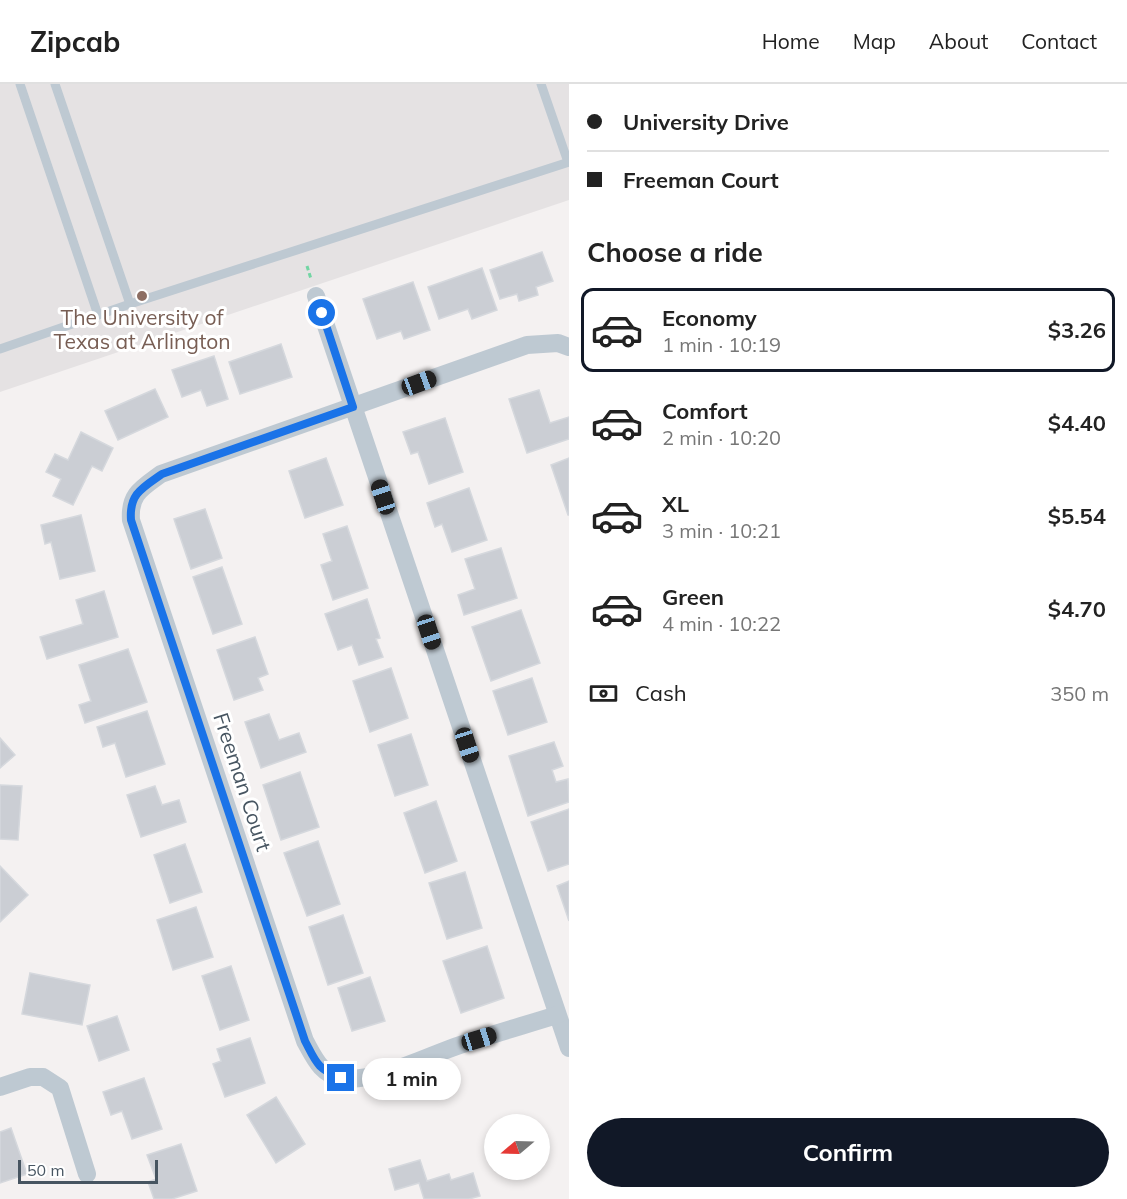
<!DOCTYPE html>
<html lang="en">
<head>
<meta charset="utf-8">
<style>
	body { margin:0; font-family:Mulish,sans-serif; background:#f6f6f6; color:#222; height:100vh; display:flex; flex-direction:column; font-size:22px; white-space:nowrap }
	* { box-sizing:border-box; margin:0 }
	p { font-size:20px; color:#767676 }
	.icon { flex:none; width:33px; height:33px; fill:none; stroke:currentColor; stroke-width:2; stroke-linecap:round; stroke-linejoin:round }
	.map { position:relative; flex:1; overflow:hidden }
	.drawer { display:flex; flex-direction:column; background:#fff; width:558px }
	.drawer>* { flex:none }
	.hud { display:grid; align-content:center; height:132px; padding:0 18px; background:#fff }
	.needle { width:39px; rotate:251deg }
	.tools { position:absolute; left:484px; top:1030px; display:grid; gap:12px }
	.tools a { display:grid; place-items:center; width:66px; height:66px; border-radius:50%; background:#fff; box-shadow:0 3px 9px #0003; font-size:30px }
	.scale { position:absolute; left:18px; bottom:15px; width:140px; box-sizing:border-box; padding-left:6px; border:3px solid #475561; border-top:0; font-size:16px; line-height:21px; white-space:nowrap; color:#475561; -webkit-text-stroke:4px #fff; paint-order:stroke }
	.end { position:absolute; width:27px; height:27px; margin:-14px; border:8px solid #1a73e8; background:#fff; box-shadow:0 0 0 3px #fff }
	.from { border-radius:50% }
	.bubble { position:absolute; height:42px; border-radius:21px; background:#fff; box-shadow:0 3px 9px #0003; font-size:20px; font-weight:700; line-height:42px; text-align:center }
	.car { position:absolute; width:18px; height:36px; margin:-18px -9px; border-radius:8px; box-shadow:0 0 4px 2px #0007; background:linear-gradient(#222 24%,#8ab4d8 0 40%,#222 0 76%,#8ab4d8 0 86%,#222 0) }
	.hud b { display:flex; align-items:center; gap:21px; height:57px; font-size:22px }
	.hud b+b { border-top:2px solid #e0e0e0 }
	.hud i { width:15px; height:15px; background:#222 }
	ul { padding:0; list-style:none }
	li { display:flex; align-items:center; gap:18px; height:84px; margin:0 12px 9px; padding:0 6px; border:3px solid transparent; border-radius:12px }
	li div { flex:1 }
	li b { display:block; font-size:22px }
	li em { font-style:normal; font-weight:700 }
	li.current { border-color:#111827 }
	li>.icon { width:54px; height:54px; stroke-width:1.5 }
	h2 { padding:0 18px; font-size:27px; line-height:72px }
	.pay { display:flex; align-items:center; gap:15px; height:66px; padding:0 18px; font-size:22px }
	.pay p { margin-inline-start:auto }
	.cta { display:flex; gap:12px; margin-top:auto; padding:12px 18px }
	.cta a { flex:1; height:69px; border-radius:36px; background:#111827; color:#fff; font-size:24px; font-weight:700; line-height:69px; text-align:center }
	header { display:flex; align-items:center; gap:36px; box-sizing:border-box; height:84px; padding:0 30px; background:#fff; border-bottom:2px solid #e0e0e0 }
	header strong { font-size:28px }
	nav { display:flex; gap:33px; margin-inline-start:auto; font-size:21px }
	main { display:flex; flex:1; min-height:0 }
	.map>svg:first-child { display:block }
	.education { fill:#e5e2e3 }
	.building { fill:#cbced4; stroke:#d5d8dd; stroke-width:1.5 }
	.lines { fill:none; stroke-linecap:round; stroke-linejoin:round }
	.path { stroke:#72d5a3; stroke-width:3; stroke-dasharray:4.5 3; stroke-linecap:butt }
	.service { stroke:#bec9d2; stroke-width:9 }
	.minor { stroke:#bec9d2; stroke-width:18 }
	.route { stroke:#1a73e8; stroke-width:8 }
	.education-dot { fill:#8d6e63; stroke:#fff; stroke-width:2 }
	.labels { text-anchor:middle; stroke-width:6; stroke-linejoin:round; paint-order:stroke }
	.education-label { font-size:21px; fill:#785e54; stroke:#fff }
	.street-label { font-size:21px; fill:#475561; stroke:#fff }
</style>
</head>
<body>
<header>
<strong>Zipcab</strong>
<nav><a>Home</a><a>Map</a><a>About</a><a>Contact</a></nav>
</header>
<main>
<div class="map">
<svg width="569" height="1115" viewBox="0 0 569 1115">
	<rect width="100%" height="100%" fill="#f4f1f1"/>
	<path class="education" d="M0,0H569V116L0,308Z"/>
	<g class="building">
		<path d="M542,168L553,197L536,203L538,211L519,217L517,210L500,215L490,186Z"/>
		<path d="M482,184L497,226L472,235L468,225L439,235L428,203Z"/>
		<path d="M413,198L430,246L404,255L401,247L377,255L363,215Z"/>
		<path d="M281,260L292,293L240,310L229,278Z"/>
		<path d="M214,272L228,315L207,322L201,306L182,313L172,286Z"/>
		<path d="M155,305L168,333L118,356L105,327Z"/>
		<path d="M539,306L550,339L569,333V355L527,369L509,315Z"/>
		<path d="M445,334L463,388L429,400L418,368L411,370L403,348Z"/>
		<path d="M81,348L113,364L102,387L92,382L73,421L53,412L61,395L46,388L55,370L68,376Z"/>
		<path d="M326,374L343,421L305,434L289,387Z"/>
		<path d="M569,374V431H568L551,381Z"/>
		<path d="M469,404L487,456L452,468L442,440L435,443L427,419Z"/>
		<path d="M205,425L222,474L191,485L174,435Z"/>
		<path d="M81,431L95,487L60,495L51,458L45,460L41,441Z"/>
		<path d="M347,442L368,504L333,516L321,481L332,477L323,450Z"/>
		<path d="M501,464L517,514L464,531L458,511L475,505L465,475Z"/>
		<path d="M222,483L242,540L213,550L193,493Z"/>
		<path d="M104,507L118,553L47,575L40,553L83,540L76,516Z"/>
		<path d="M367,515L380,554L376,555L383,573L359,581L352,561L338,566L325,530Z"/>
		<path d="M521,526L540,579L491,597L472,543Z"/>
		<path d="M255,553L268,590L258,594L263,606L234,616L217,566Z"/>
		<path d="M128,565L147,618L85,639L79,621L91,617L79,581Z"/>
		<path d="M391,584L408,634L370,648L353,597Z"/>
		<path d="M532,594L547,638L508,651L493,607Z"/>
		<path d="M147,627L165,680L126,693L115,659L103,663L97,643Z"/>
		<path d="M269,630L279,656L299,649L306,668L261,684L245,638Z"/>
		<path d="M411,650L428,701L395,712L378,661Z"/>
		<path d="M0,654L15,671L0,684Z"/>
		<path d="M554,658L563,682L552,686L556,698L568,695L569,718L528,732L509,672Z"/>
		<path d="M300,688L319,743L281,756L263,701Z"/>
		<path d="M0,701L22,702L18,756L0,755Z"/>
		<path d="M155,702L162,721L179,716L186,738L141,753L127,711Z"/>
		<path d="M436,717L457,777L425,789L404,729Z"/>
		<path d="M569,725V780L548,787L531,738Z"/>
		<path d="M318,757L340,820L307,832L284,769Z"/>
		<path d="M185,760L202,808L170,819L154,771Z"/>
		<path d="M0,782L28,811L0,838Z"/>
		<path d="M465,788L482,844L447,855L429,799Z"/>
		<path d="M569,797V837L557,802Z"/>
		<path d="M196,823L213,873L173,886L157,836Z"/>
		<path d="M343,831L363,889L328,901L309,843Z"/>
		<path d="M487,862L504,914L461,929L443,877Z"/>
		<path d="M231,882L249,936L220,946L202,892Z"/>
		<path d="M30,889L90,901L82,941L22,930Z"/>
		<path d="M370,893L385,937L352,947L338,904Z"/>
		<path d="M117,932L129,966L99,977L87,942Z"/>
		<path d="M250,954L265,999L225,1013L213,980L221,977L217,965Z"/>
		<path d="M144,994L162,1045L132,1055L122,1027L111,1031L103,1008Z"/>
		<path d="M276,1013L305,1060L276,1079L247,1031Z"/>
		<path d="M11,1044L27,1090L0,1099V1048Z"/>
		<path d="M181,1060L197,1107L172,1115H154L148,1098L156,1095L147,1071Z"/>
		<path d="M420,1076L427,1097L449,1090L451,1096L473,1089L480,1112L469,1115H424L419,1099L395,1106L389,1085Z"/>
	</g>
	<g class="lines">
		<path class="path" d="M307,182L311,195"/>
		<g class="service">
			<path d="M20,0L98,231"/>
			<path d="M55,0L130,220"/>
			<path d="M541,0L568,78"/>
			<path d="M0,265L130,220L569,78"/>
		</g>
		<g class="minor">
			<path d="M316,212L569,964"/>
			<path d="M557,931C525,941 493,950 460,961C427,972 376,999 342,994C321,991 314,973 305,957L131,436C129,410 142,404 161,390L527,261L558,259L569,263"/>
			<path d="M0,1003L30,993H43L60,1004L87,1090"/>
		</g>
	</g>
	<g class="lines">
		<path class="route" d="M322,229L353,323L162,390C142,404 129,410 131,436L305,957C316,978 317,985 341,994"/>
	</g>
	<circle class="education-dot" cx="142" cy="212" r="6"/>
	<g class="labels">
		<g class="education-label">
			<text x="142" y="241">The University of<tspan x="142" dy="24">Texas at Arlington</tspan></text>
		</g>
		<g class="street-label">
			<text transform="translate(242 698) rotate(72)" y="7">Freeman Court</text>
		</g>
	</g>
</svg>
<div class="tools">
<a><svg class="needle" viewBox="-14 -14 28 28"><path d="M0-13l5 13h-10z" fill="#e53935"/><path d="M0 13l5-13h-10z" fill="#767676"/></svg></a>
</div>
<div class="scale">50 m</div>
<i class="end from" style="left:322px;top:229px"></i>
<i class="end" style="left:341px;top:994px"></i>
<div class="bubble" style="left:362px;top:974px;width:99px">1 min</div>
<i class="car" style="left:419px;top:299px;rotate:70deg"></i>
<i class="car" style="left:383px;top:413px;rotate:342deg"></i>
<i class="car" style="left:429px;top:548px;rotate:162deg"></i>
<i class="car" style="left:467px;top:661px;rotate:162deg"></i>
<i class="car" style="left:479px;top:955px;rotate:73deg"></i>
</div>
<section class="drawer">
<div class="hud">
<b><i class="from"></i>University Drive</b>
<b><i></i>Freeman Court</b>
</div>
<h2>Choose a ride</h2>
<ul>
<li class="current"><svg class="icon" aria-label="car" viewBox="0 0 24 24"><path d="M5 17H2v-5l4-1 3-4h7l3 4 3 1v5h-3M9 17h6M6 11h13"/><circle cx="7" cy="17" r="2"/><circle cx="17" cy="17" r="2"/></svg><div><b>Economy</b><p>1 min · 10:19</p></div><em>$3.26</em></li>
<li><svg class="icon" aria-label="car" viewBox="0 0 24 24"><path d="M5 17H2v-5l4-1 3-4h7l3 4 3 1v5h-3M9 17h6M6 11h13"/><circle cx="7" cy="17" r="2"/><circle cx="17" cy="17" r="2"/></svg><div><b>Comfort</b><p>2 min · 10:20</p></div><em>$4.40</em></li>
<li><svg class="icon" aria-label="car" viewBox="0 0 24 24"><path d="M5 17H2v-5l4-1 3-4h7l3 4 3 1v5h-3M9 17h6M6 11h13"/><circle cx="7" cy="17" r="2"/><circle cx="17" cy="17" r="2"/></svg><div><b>XL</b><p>3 min · 10:21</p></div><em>$5.54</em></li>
<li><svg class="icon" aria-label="car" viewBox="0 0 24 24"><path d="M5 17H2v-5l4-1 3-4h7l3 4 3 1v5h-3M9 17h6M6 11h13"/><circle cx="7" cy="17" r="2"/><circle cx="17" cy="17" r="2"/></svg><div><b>Green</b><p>4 min · 10:22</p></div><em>$4.70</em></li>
</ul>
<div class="pay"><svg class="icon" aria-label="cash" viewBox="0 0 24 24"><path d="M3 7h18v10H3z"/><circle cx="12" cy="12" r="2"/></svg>Cash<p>350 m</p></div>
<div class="cta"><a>Confirm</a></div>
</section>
</main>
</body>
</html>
